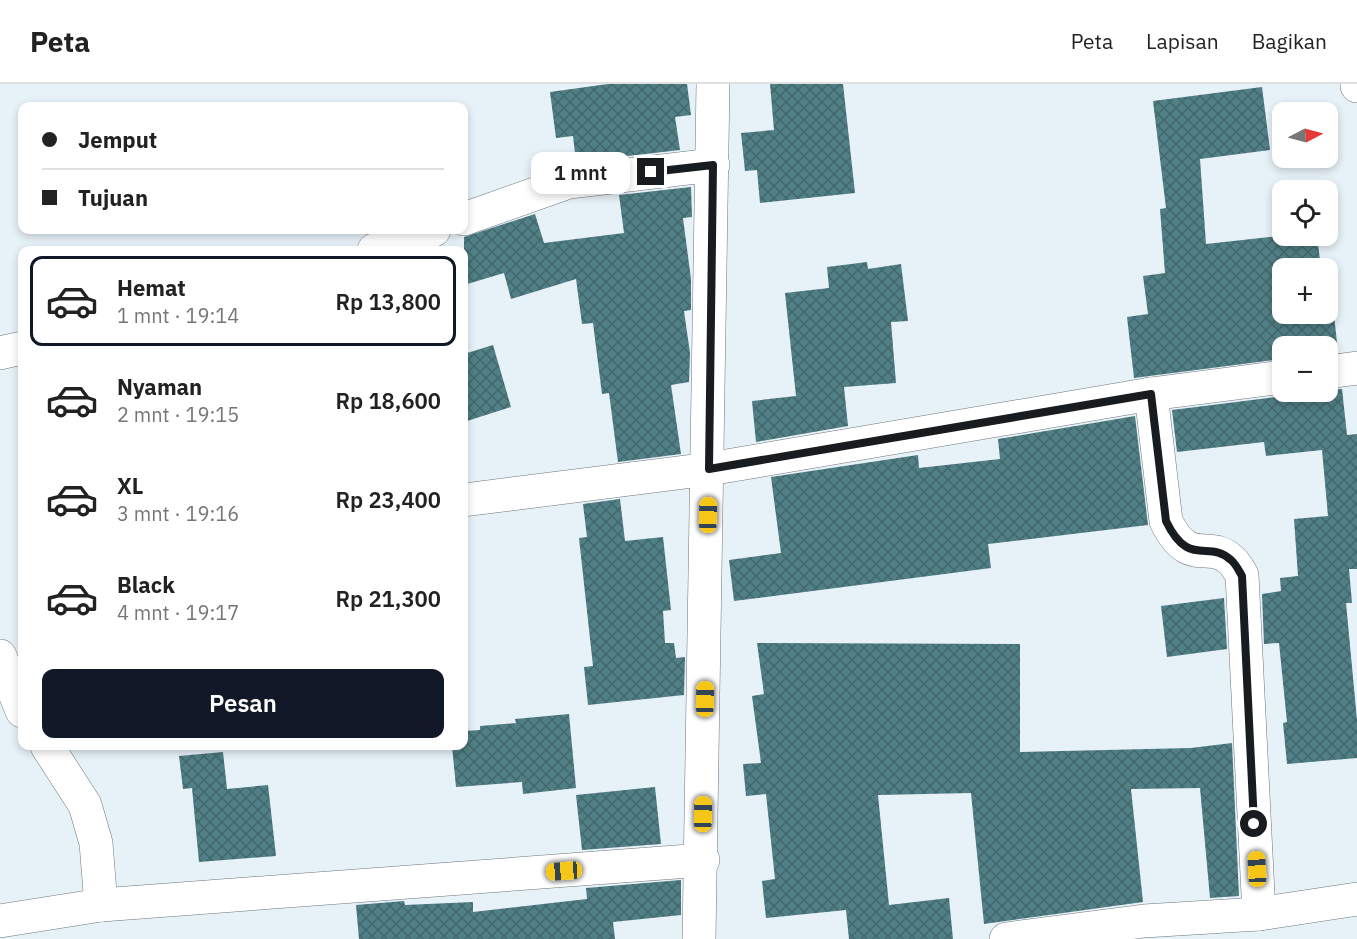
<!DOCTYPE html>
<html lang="id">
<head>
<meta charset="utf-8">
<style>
	body { margin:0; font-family:"IBM Plex Sans",sans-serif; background:#f2f2f2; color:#222; height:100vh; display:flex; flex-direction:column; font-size:22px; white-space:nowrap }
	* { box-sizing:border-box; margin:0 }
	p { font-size:20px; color:#767676 }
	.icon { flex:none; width:33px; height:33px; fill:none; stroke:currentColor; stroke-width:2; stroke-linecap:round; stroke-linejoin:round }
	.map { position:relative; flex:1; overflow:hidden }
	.drawer { position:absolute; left:18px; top:162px; width:450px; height:504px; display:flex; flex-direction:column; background:#fff; border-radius:12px; box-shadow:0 3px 9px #0003 }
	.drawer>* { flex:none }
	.top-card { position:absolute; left:18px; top:18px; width:450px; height:132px; border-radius:12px; box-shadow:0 3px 9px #0003; display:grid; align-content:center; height:132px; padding:0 24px; background:#fff }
	.needle { width:39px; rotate:84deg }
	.fabs { position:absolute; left:1272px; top:18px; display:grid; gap:12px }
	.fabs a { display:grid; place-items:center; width:66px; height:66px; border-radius:12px; background:#fff; box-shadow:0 3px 9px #0003; font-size:30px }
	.end { position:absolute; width:27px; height:27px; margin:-14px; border:8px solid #191c1f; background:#fff; box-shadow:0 0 0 3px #fff }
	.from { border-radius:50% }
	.bubble { position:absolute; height:42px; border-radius:12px; background:#fff; box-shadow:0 3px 9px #0003; font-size:20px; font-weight:600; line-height:42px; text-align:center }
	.car { position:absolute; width:18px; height:36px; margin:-18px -9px; border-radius:8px; box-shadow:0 0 4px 2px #0007; background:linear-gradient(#f5c518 24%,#345 0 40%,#f5c518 0 76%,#345 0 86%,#f5c518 0) }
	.top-card b { display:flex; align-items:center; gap:21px; height:57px; font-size:22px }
	.top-card b+b { border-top:2px solid #e0e0e0 }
	.top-card i { width:15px; height:15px; background:#222 }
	ul { padding:10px 0 0; list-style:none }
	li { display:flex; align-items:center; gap:18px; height:90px; margin:0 12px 9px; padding:0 12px; border:3px solid transparent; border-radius:12px }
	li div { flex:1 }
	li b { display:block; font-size:22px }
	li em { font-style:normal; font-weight:600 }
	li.selected { border-color:#111827 }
	li>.icon { width:54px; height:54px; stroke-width:1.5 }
	.cta { display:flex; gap:12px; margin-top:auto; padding:12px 24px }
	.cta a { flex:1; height:69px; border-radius:12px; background:#111827; color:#fff; font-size:24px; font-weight:600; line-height:69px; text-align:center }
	header { display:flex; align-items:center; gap:36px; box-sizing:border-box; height:84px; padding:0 30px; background:#fff; border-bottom:2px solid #e0e0e0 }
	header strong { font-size:28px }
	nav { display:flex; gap:33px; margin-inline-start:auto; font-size:21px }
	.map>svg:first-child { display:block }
	.building { fill:url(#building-cross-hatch) }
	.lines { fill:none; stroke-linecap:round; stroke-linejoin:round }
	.minor-casing { stroke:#6d767c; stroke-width:34 }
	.minor { stroke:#fff; stroke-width:33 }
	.route { stroke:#191c1f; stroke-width:8 }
</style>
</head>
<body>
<header>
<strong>Peta</strong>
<nav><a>Peta</a><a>Lapisan</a><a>Bagikan</a></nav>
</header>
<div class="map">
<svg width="1357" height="855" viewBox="0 0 1357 855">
	<defs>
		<pattern id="building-cross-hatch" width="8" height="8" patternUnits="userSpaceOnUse" patternTransform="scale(1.5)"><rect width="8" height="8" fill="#507f85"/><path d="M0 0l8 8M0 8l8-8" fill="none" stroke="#42676c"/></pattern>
	</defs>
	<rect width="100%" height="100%" fill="#e7f1f8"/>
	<g class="building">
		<path d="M608,0H687L691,31L675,33L680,66L576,78L573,52L556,54L550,8Z"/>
		<path d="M770,0H843L855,109L760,119L757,86L745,87L741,49L774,46Z"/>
		<path d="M1262,3L1270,66L1200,75L1206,160L1278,152H1317L1321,184H1282V230L1334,231L1338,268L1328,269V262H1282V275L1134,294L1127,233L1148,230L1143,192L1165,189L1160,125L1166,124L1153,17Z"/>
		<path d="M691,103L692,133L683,134L691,195V226L684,227L690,269L689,298L671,301L681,370L618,378L609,309L602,310L593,239L582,240L576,195L511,215L504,189L464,201V153L535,130L544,159L624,149L619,111Z"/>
		<path d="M867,178L868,185L901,180L908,237L891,238L896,299L844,303L848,342L756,358L752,317L796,312L785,209L829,204L827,183Z"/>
		<path d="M493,261L511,323L464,338V270Z"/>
		<path d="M1342,305L1347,351L1357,350V485H1349L1352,519H1346L1357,636V674L1287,680L1283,639L1287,638L1279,559L1264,560L1262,510L1281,507L1280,494L1298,492L1294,435L1328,432L1322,366L1266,372L1264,358L1177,368L1172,326L1284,312L1294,308Z"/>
		<path d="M1135,332L1148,441L988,460L991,484L734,517L729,476L781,469L771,393L918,371L919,384L1000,375L998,355Z"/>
		<path d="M620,415L625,457L663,453L671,526L663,527L665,559H674L676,574L685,573L684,611L588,621L584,583L593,582L579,454L587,453L583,420Z"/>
		<path d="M1224,514L1227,565L1167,573L1161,522Z"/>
		<path d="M757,559L1020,560V668L1191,664L1232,659L1239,812L1210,814L1200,704L1131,705L1143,818L984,840L971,709L878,711L889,821L949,814L953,855H849L846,826L766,834L762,797L775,795L766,710L746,712L743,680L761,679L752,612L764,610Z"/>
		<path d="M569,630L576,704L523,710L522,698L456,703L452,662H464V647L480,646V642L516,639L515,635Z"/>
		<path d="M223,668L227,705L268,701L276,772L199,778L192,704L183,705L179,672Z"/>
		<path d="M655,703L661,760L582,766L576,711Z"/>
		<path d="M681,796V831L613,838L615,855H359L356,821L404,817L405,821L473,818V828L587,815L586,804Z"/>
	</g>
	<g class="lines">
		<defs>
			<g id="minor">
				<path d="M1357,0V2"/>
				<path d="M464,135L569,98L713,81"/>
				<path d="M374,166L434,146"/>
				<path d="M0,269L22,264"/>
				<path d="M1328,288L1357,284"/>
				<path d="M1151,310L1166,437C1189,485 1209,455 1231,476C1236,480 1239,487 1242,491L1259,830"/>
				<path d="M464,416L709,385L1151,310L1282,293"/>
				<path d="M0,572L22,627"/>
				<path d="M47,662L85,721L96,759L101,821"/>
				<path d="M0,837L101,821L703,776"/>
				<path d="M699,855L713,0"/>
				<path d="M1006,855L1144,837L1259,830L1357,815"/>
			</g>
		</defs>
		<use href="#minor" class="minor-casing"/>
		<use href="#minor" class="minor"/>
	</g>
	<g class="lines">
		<path class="route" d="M651,88L713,81L709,385L1151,310L1166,437C1189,485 1209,455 1231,476C1236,480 1239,487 1242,492L1254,740"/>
	</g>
</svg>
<div class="fabs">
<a><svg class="needle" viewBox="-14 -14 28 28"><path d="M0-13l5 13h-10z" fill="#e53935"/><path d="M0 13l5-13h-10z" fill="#767676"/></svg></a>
<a><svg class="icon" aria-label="locate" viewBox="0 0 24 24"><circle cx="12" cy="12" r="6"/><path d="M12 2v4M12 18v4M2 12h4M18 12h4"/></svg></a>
<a>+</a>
<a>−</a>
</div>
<i class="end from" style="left:1254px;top:740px"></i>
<i class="end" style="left:651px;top:88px"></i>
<div class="bubble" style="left:531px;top:68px;width:99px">1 mnt</div>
<i class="car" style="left:708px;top:431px;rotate:1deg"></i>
<i class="car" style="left:705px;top:615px;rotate:1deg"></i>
<i class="car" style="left:703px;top:730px;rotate:1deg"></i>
<i class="car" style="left:1257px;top:785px;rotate:357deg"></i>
<i class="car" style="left:564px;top:787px;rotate:266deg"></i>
<div class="top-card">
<b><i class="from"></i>Jemput</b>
<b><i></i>Tujuan</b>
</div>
<section class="drawer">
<ul>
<li class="selected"><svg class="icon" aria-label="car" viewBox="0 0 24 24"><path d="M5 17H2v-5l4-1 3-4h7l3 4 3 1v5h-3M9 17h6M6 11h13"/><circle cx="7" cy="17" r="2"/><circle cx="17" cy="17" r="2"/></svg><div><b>Hemat</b><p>1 mnt · 19:14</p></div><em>Rp 13,800</em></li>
<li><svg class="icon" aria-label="car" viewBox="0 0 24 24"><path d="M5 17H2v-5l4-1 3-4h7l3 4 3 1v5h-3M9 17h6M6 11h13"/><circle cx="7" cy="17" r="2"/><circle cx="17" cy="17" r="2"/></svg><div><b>Nyaman</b><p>2 mnt · 19:15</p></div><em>Rp 18,600</em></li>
<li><svg class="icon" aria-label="car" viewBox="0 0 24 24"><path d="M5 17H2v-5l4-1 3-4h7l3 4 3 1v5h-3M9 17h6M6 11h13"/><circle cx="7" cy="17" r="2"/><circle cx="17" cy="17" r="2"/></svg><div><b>XL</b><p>3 mnt · 19:16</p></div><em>Rp 23,400</em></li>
<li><svg class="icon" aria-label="car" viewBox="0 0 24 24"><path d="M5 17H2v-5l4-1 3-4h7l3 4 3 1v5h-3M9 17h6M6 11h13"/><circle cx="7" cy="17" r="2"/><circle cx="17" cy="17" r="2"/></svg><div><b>Black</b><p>4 mnt · 19:17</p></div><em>Rp 21,300</em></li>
</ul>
<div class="cta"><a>Pesan</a></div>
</section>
</div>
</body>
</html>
